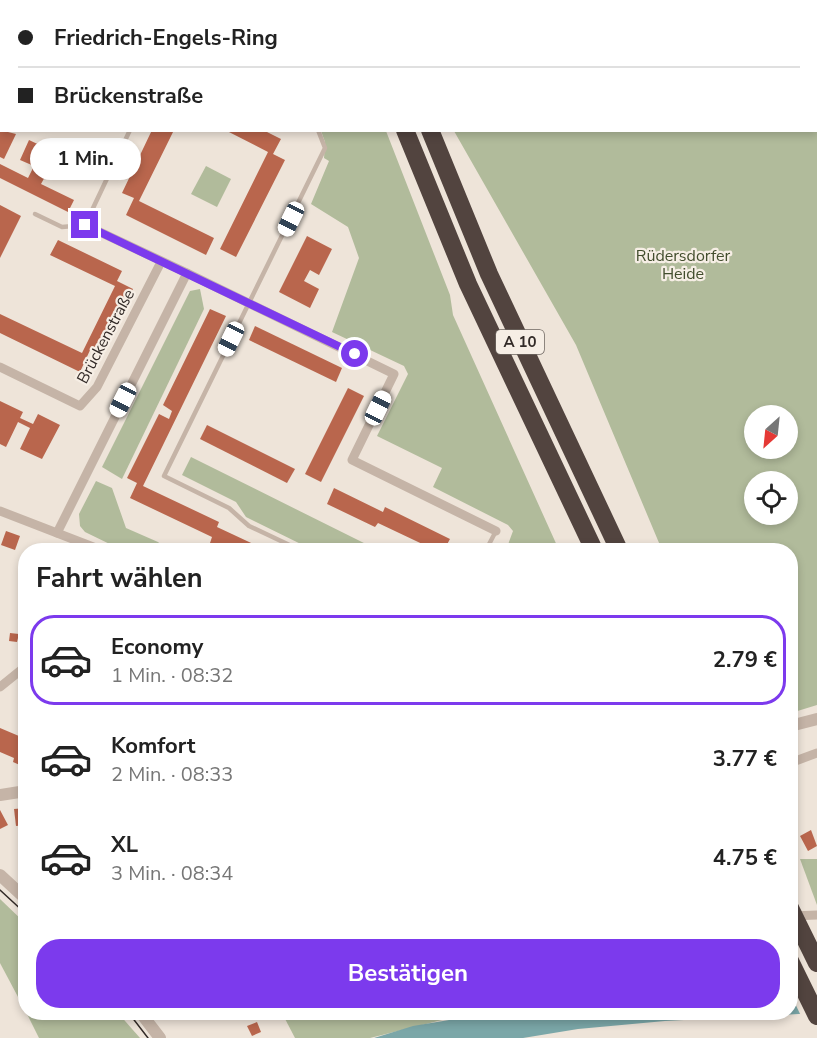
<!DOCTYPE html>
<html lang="de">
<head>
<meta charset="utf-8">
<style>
	body { margin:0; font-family:"Nunito Sans",sans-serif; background:#f6f6f6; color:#222; height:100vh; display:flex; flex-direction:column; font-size:22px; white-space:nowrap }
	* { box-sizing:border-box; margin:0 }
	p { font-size:20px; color:#767676 }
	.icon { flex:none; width:33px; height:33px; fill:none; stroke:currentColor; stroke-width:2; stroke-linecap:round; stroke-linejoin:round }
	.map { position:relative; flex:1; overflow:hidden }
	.panel { position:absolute; left:18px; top:543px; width:780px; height:477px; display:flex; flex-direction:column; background:#fff; border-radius:24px; box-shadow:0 3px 9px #0003 }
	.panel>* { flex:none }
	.guide { position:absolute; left:0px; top:0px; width:818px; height:132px; box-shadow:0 3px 9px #0003; display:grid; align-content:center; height:132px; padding:0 18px; background:#fff }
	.needle { width:39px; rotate:207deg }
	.buttons { position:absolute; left:744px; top:405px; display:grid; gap:12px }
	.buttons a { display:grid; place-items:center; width:54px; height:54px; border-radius:50%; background:#fff; box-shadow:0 3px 9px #0003; font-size:30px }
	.end { position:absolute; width:27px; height:27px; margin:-14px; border:8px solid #7c3aed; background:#fff; box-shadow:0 0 0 3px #fff }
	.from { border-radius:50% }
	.bubble { position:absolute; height:42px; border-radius:21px; background:#fff; box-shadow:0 3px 9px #0003; font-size:20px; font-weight:700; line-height:42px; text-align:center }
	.car { position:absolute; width:18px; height:36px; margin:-18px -9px; border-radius:8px; box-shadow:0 0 4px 2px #0007; background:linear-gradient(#fff 24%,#345 0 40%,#fff 0 76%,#345 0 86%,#fff 0) }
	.guide b { display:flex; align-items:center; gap:21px; height:57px; font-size:22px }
	.guide b+b { border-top:2px solid #e0e0e0 }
	.guide i { width:15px; height:15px; background:#222 }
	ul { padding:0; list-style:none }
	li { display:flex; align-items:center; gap:18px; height:90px; margin:0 12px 9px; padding:0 6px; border:3px solid transparent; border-radius:24px }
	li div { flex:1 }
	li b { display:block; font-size:22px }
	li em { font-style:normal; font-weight:700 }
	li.on { border-color:#7c3aed }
	li>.icon { width:54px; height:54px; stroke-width:1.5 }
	h2 { padding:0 18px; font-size:27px; line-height:72px }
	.action { display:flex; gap:12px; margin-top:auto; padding:12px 18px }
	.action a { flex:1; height:69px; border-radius:24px; background:#7c3aed; color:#fff; font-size:24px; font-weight:700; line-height:69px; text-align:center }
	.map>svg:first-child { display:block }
	.green { fill:#b1bb9b; fill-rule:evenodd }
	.water { fill:#7ba7a8 }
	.pier { fill:#eee4d9 }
	.building { fill:#b9664d }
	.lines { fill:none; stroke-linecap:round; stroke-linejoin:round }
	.service { stroke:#c5b4a7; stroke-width:4.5 }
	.minor { stroke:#c5b4a7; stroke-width:9 }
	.tertiary { stroke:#c5b4a7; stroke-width:12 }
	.motorway { stroke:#52443f; stroke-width:18 }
	.tram { stroke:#322a27; stroke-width:1.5 }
	.route { stroke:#7c3aed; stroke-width:8 }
	.labels { text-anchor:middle; stroke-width:4.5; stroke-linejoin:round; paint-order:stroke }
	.shield { fill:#f6eee5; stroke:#6d6560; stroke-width:1.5 }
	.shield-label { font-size:15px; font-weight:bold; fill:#322a27 }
	.park-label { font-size:16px; fill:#424d2d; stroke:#f6eee5 }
	.street-label { font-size:16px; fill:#322a27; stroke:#f6eee5 }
</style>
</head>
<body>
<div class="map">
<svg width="817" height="1038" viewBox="0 0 817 1038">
	<rect width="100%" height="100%" fill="#eee4d9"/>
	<g class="green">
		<path d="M409,0H817V705L791,713L790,550H662L576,345L454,131L816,130V2ZM754,416H788V448H754ZM754,482H788V514H754Z"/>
		<path d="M321,131H386L450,295L453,315L559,550H506L513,531L508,525L433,487L442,468L377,436L408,374L404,366L332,332L359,258L348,227L311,204L329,161L324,158L325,142Z"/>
		<path d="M206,166L231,179L217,207L191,194Z"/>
		<path d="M200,289L204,309L122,479L102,467L190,291Z"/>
		<path d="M191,457L378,550H313L246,517L236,502L182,475Z"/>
		<path d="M96,481L112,488L126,528L158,542L167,550H122L85,532L80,526L79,514Z"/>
		<path d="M800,859H817V905Z"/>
		<path d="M0,899L25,923L26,1012L0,963Z"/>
		<path d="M26,1012L118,1013L140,1038H39Z"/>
		<path d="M282,1013L470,1012V1013L370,1038H295Z"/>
	</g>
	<path class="water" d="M791,983L817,1013L665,1021L578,1029L523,1038H374L413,1026L491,1013L790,1012Z"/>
	<path class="pier" d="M817,978V1016L802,1018L791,995L790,980Z"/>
	<g class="building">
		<path d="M0,130L16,134L4,159L0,157Z"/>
		<path d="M152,130H174L139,201L214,238L206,255L126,215L134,198L122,193Z"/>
		<path d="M225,130H263L281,139L273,154L285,160L236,257L220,249L268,152Z"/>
		<path d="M29,140L67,158L58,178L47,173L41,184L74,200L68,212L0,178V164L28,178L34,166L20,160Z"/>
		<path d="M0,205L21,216L0,258Z"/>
		<path d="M307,236L332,249L319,275L310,270L304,281L319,289L310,308L279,292Z"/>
		<path d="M58,240L122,271L117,281L133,289L101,353L91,348L80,372L0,333V314L82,353L115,286L50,255Z"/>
		<path d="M210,309L226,316L143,486L219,522L217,527L266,550H226L210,543L212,537L130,498L137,483L127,478L159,414L169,419L172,411L163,405Z"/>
		<path d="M255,326L342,368L336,382L249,340Z"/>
		<path d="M348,388L364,396L321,482L305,474Z"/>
		<path d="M0,401L23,412L20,418L33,424L38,414L60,425L42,459L20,449L30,428L18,422L6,447L0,444Z"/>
		<path d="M207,425L295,469L287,483L200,439Z"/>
		<path d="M334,488L383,512L385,507L450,539L444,550H435L378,523L375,527L327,504Z"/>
		<path d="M6,531L20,536L15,550L1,545Z"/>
		<path d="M35,545L49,550H32Z"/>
		<path d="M10,633L19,634L17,642L9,641Z"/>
		<path d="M0,728L26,739V763L22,766L13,762L14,758L0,752Z"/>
		<path d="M26,808V825L16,826L14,809Z"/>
		<path d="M0,810L8,825L0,829Z"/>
		<path d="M811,830L817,846L808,851L800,836Z"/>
		<path d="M257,1022L261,1032L252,1036L247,1026Z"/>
	</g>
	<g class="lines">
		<g class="service">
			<path d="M35,214L62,227L85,225L130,130"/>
			<path d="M300,550L249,526L229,508L164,476L325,148L318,130"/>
			<path d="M486,550L496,531"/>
		</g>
		<g class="minor">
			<path d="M85,225L187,273"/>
			<path d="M0,367L80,406L97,387L161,262"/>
			<path d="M0,511L101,550"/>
			<path d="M57,533L187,273L394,374L352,460L496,531"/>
			<path d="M0,687L26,666"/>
			<path d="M790,763L817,753"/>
			<path d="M792,916L817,915"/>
		</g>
		<g class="tertiary">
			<path d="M790,726L817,719"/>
			<path d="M0,795L26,791"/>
			<path d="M0,875L26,899"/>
			<path d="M140,1012L160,1038"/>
		</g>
		<g class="motorway">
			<path d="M359,0L360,2"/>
			<path d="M384,0V2"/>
			<path d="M405,130L468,284L594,550"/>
			<path d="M430,130L489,274L619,550"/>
			<path d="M790,908L817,963"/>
			<path d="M790,961L817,1016"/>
		</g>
		<g class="tram">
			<path d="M0,890L26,914"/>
			<path d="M128,1012L148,1038"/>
		</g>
	</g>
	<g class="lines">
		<path class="route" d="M85,225L355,354"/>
	</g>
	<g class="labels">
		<rect class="shield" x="496" y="330" width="48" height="24" rx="4.5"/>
		<g class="shield-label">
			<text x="520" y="347">A 10</text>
		</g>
		<g class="park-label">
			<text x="683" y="261">Rüdersdorfer<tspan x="683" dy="18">Heide</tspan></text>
		</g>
		<g class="street-label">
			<text transform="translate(105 336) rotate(-62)" y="6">Brückenstraße</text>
		</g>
	</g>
</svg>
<div class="buttons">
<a><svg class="needle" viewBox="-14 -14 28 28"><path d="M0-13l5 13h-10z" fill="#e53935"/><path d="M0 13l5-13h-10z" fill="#767676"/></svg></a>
<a><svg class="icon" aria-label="locate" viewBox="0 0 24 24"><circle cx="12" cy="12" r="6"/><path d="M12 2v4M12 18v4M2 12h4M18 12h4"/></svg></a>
</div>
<i class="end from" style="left:355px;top:354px"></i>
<i class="end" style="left:85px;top:225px"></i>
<div class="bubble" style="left:30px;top:138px;width:111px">1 Min.</div>
<i class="car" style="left:291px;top:219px;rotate:206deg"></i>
<i class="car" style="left:231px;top:339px;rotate:206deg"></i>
<i class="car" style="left:123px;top:400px;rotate:207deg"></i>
<i class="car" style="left:378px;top:408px;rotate:26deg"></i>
<div class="guide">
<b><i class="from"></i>Friedrich-Engels-Ring</b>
<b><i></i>Brückenstraße</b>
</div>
<section class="panel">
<h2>Fahrt wählen</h2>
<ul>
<li class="on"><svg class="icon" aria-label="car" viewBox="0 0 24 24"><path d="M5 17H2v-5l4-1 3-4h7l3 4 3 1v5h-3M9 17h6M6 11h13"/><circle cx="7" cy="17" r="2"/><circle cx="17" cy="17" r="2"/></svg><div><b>Economy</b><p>1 Min. · 08:32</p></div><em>2.79 €</em></li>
<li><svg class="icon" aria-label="car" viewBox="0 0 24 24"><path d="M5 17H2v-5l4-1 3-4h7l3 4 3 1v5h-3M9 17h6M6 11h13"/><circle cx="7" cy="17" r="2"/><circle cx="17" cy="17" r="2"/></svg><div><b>Komfort</b><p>2 Min. · 08:33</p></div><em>3.77 €</em></li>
<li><svg class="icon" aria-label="car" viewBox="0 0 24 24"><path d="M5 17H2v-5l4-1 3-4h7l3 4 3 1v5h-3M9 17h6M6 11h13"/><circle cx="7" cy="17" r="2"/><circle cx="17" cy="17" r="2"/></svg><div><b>XL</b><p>3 Min. · 08:34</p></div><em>4.75 €</em></li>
</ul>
<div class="action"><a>Bestätigen</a></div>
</section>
</div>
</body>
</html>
